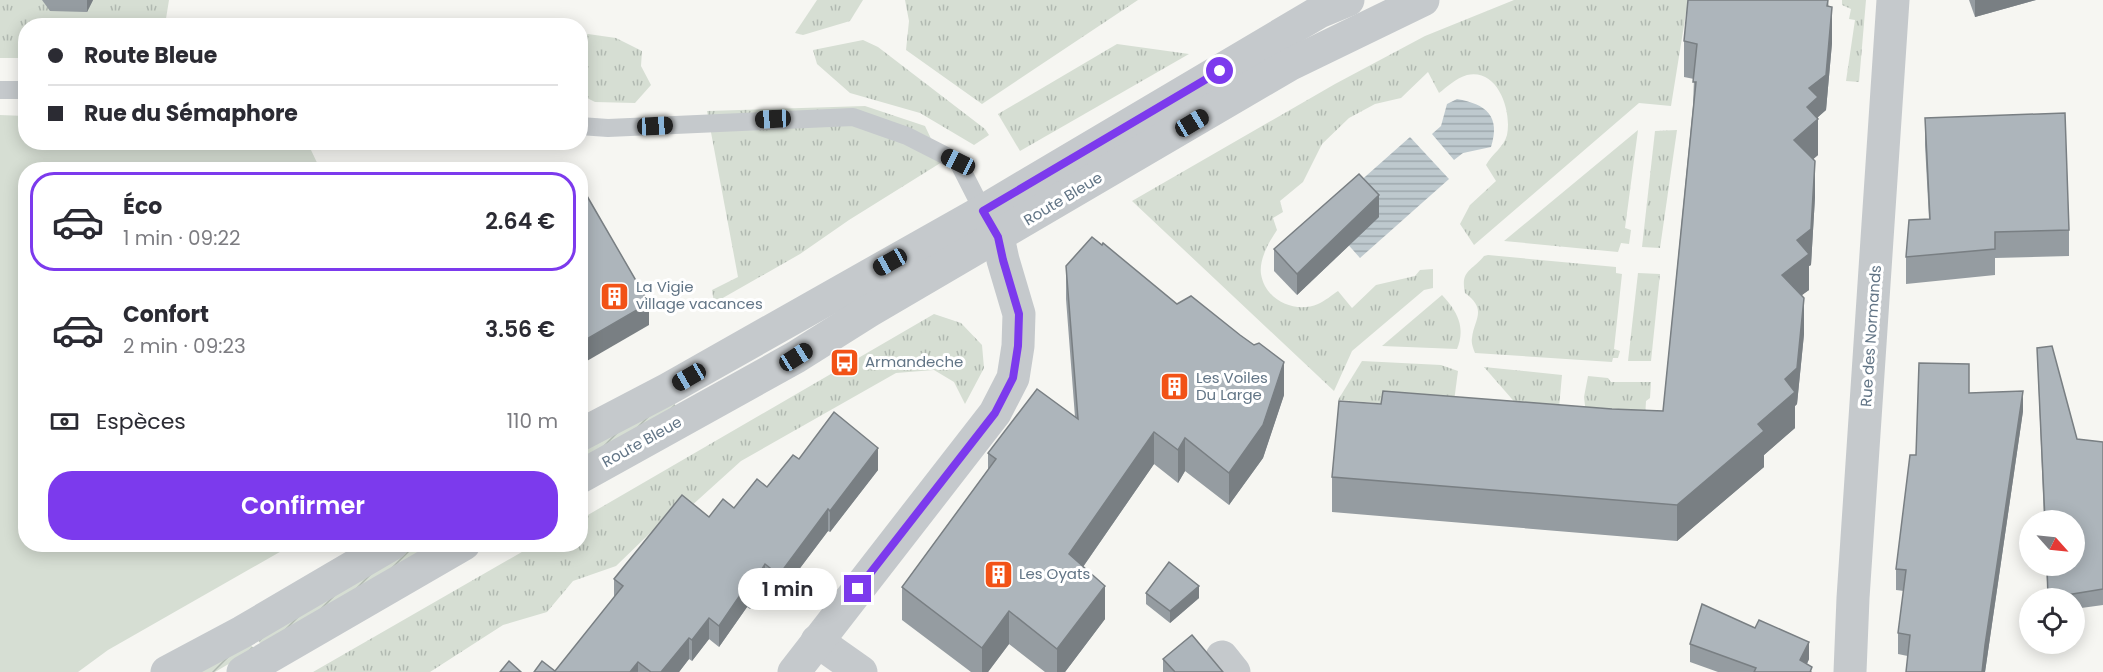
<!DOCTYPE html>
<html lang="fr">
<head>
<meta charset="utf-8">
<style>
	body { margin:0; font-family:Poppins,sans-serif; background:#f7f7f7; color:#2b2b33; height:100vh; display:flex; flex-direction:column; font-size:22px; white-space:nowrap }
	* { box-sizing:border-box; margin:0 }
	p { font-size:20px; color:#7c7c81 }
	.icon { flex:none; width:33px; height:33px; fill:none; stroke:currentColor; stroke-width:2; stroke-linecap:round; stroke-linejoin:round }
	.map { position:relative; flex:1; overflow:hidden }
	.drawer { position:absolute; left:18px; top:162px; width:570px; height:390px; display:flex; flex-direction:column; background:#fff; border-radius:24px; box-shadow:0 3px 15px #0003 }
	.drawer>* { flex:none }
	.banner { position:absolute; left:18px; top:18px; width:570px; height:132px; border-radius:24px; box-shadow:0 3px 15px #0003; display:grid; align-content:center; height:132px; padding:0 30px; background:#fff }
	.needle { width:39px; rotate:117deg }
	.controls { position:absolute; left:2019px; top:510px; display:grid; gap:12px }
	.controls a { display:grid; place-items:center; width:66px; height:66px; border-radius:50%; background:#fff; box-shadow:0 3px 15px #0003; font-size:30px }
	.end { position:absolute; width:27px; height:27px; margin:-14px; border:8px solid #7c3aed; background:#fff; box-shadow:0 0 0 3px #fff }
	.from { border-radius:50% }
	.bubble { position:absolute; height:42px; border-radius:21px; background:#fff; box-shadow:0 3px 15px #0003; font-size:20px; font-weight:600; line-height:42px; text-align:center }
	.car { position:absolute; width:18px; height:36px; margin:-18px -9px; border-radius:8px; box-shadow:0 0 4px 2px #0007; background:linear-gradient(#222 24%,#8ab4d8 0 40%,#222 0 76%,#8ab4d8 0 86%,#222 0) }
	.banner b { display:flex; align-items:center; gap:21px; height:57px; font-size:22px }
	.banner b+b { border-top:2px solid #e1e1e2 }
	.banner i { width:15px; height:15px; background:#2b2b33 }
	ul { padding:10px 0 0; list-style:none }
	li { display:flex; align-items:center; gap:18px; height:99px; margin:0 12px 9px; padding:0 18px; border:3px solid transparent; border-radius:24px }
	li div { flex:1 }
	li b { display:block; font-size:22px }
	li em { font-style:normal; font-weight:600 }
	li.current { border-color:#7c3aed }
	li>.icon { width:54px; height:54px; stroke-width:1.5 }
	.pay { display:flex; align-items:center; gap:15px; height:66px; padding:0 30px; font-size:22px }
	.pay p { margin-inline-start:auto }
	.primary-button { display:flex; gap:12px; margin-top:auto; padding:12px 30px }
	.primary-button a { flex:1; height:69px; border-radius:24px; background:#7c3aed; color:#fff; font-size:24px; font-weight:600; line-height:69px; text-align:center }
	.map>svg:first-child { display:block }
	.grass { fill:url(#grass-tufts) }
	.park { fill:#d6ded3 }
	.garden { fill:url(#garden-furrows) }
	.water { fill:url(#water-rules) }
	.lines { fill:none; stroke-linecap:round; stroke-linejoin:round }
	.service { stroke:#c5c9cc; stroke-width:18 }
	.minor { stroke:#c5c9cc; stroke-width:33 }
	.tertiary { stroke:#c5c9cc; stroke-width:33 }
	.wall { fill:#959ca1 }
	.shaded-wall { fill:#797f83 }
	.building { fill:#adb5bb; stroke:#797f83; stroke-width:1.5 }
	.route { stroke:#7c3aed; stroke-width:8 }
	.labels { text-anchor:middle; stroke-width:6; stroke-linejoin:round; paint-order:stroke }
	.street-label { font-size:15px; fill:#627586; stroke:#fff }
	.poi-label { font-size:15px; fill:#627586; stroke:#fff; text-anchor:start }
</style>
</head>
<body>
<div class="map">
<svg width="2103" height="672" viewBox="0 0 2103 672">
	<defs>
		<pattern id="grass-tufts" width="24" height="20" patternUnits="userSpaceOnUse" patternTransform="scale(1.5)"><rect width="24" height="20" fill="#d6ded3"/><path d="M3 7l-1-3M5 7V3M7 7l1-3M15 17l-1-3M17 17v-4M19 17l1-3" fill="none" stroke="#b1b9b1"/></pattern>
		<pattern id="garden-furrows" width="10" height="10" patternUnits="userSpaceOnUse" patternTransform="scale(1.5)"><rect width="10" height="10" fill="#d6ded3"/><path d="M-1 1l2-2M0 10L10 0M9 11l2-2" fill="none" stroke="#b1b9b1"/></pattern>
		<pattern id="water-rules" width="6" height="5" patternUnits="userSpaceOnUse" patternTransform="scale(1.5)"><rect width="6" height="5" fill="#bec9ce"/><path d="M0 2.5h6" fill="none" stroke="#9ea8ad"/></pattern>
	</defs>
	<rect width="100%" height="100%" fill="#f6f6f2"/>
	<g class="grass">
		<path d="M0,0H169L165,25L26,26L25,58H0Z"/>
		<path d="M817,0H863L850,21L803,35L795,33Z"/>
		<path d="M905,0H1138L982,104L906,50L909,21Z"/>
		<path d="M1514,0H1740L1686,13L1671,106L1639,103L1474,245L1460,224L1470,205L1496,181L1486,165C1492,154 1504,147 1507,135C1512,111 1498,68 1467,75C1456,78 1447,87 1439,93L1428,72L1401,98L1375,104L1349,118L1322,144L1303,182L1280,201L1283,212L1273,218L1277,230C1269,242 1259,259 1261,274C1265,300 1295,314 1318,304C1325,301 1332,295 1338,291L1352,308L1376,285L1415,276L1420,270L1433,269V288L1424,290L1352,351L1334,391L1132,201L1335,84L1425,36Z"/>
		<path d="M1842,0H1866L1859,82L1846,81L1855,20L1849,19L1851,9L1842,5Z"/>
		<path d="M588,34L616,38L642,51L641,66L651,85L635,103L595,102L581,95V38Z"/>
		<path d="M863,40L878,47L985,129L989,135L974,145L920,113L850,93L817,64L813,50Z"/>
		<path d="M1117,44L1189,54L1020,151L998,114Z"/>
		<path d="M865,106L925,126L942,162L849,220L800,254L714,303L712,290L738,277L707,111Z"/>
		<path d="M1638,130L1625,228L1631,230L1629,244L1621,243L1618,252L1504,241Z"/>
		<path d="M1677,130L1660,248L1642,247L1655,131Z"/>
		<path d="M1488,255L1616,267V273L1622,274L1614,349L1620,351L1618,358H1613L1612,362L1475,353C1473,348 1471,343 1472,338C1474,319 1488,310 1465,293C1460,270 1472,271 1484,256Z"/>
		<path d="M1638,273L1660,274L1651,361H1628Z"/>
		<path d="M1442,295C1457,311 1466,327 1457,349L1382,346Z"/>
		<path d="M934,314L961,323L982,345L984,368L965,404L954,382L934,370L896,373L741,461L689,508L674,510L616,566L573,581L547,612L503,625L430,672H313L534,545L580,544L581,519Z"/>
		<path d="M1362,361L1441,365L1458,371L1453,409L1338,400Z"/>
		<path d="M1484,367L1562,375L1559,408L1518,406Z"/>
		<path d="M1588,376L1608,378L1611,382H1651L1650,398L1646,401L1645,419L1586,414L1584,397Z"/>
	</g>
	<path class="park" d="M0,115L25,116L26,142H269L311,150L320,169L26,170V544L292,545L108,650L78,672H0Z"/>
	<g class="garden">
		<path d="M671,400L677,407L581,463L580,453Z"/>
		<path d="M415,545H437L261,645L257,638Z"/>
		<path d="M248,641L254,649L215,672H194Z"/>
	</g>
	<g class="water">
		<path d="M1457,99C1486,104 1501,116 1491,147L1463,153L1454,160L1432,134L1441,126L1447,104Z"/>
		<path d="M1410,137L1449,179L1360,258L1322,215Z"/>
	</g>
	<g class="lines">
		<g class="service">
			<path d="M0,90H26"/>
			<path d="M580,126L608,128L853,117L907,136L958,162L983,211"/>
		</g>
		<g class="minor">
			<path d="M817,641L861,672"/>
			<path d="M1222,657L1234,672"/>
			<path d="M794,672L995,413L1013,378L1018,346L1019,314L1003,260L998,237L984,212"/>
			<path d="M1850,672L1853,598L1893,0"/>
		</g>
		<g class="tertiary">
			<path d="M580,435L668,389L983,211L1319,12L1348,0"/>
			<path d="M580,477L796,357L869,311L1289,65L1423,0"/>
			<path d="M167,672L242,632L392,544"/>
			<path d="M243,672L464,544"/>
		</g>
	</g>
	<g class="wall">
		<path d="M42,0H93L87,12L50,11Z"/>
		<path d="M1828,0L1832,43L1826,110L1818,117V155L1813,159L1815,197L1811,265L1809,266V290L1801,295L1804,334L1797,404L1795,406V428L1764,455V467L1677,541L1332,512V477L1381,404L1663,411L1693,106L1694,79L1684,77V41Z"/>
		<path d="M1969,0H2036L1975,17Z"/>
		<path d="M1925,118L2069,230V256L1995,258V275L1906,284V257L1929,219L1925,145Z"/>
		<path d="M1379,217L1297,295L1274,271V249Z"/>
		<path d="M1066,266L1284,395L1263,458L1229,505L1185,471L1178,483L1154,464L1083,567L1105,619L1065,672H1045L1009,644L988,672H971L902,620V587L988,470V453L1075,417L1066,299Z"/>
		<path d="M2037,348L2077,439L2103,442V605L2074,609V598H2048L2046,566H2074V520H2044Z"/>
		<path d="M1969,393L2023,411L1985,672L1898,654V633L1904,591L1896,590V569L1916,455Z"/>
		<path d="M799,459L878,470L830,532L828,531L779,596L765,586L750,609L747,607L719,647L709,639L692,661L689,659L679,672H534L555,671L614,598V579L709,517L734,508L767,487Z"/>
		<path d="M1146,593L1199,598L1170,623L1146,604Z"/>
		<path d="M1690,644L1809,659L1807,664L1812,672H1718L1690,662Z"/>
		<path d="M1163,659L1223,672H1163Z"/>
	</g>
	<g class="shaded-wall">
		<path d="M87,0H93L87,12Z"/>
		<path d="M1975,0H2036L1975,17Z"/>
		<path d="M1832,7V43L1826,110L1818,117V155L1794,176V140L1807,107L1809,88Z"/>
		<path d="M1815,161V197L1811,265L1809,266V290L1782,310V275L1797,240Z"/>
		<path d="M1379,195V217L1297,295V274Z"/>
		<path d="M1804,298V334L1797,404L1795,406V428L1764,455V467L1677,541V505L1758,424L1785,379Z"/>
		<path d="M649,303V325L580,365V343Z"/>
		<path d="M1284,362V395L1263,458L1229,505V473Z"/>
		<path d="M2023,391V411L1985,672H1982L1985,645Z"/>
		<path d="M1154,432V464L1069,587V554Z"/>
		<path d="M1185,438V471L1178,483V450Z"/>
		<path d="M878,448V470L830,532V511Z"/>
		<path d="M828,509V531L779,596V575Z"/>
		<path d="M765,564V586L750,609V588Z"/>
		<path d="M747,585V607L719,647V626Z"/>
		<path d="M1105,586V619L1065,672H1057V649Z"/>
		<path d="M1199,586V598L1170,623V611Z"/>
		<path d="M1009,611V644L988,672H982V648Z"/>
		<path d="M709,618V639L692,661V640Z"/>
		<path d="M689,638V659L679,672H661Z"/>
		<path d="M1809,642V659L1803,672L1800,660Z"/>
		<path d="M638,662V672H630Z"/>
	</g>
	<g class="building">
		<path d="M1688,0H1828L1827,6L1832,7L1826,75L1809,88L1818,97L1807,107L1818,119L1794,140L1815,161L1811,229L1797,240L1809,254L1782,275L1804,298L1797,368L1785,379L1795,392L1758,424L1764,431L1677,505L1332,477L1339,401L1381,404L1383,391L1612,409L1663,411L1696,82H1693L1697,44L1684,41Z"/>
		<path d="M2065,113L2069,230L1995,232V249L1906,257L1909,220L1930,219L1925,118Z"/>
		<path d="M503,166L506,170H497Z"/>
		<path d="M1359,174L1379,195L1297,274L1274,249Z"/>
		<path d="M587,196L649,303L580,343V200Z"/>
		<path d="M1092,237L1102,245L1103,243L1177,304L1191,296L1240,335L1254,345L1259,343L1284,362L1263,425L1229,473L1185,438L1178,450L1154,432L1069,554L1105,586L1057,649L1009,611L982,648L902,587L996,459L988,453L1037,389L1078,419L1066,266Z"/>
		<path d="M2052,346L2077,439L2103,442V589L2048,598L2047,566H2074V520H2045L2037,348Z"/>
		<path d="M1919,363L1969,364V393L2023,391L1985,645L1982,672H1906L1910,635L1898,633L1906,570L1896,569L1910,455H1916Z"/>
		<path d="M834,412L878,448L830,511L828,509L779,575L765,564L750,588L747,585L719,626L709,618L692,640L689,638L661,672H651L638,662L630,672H534L542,661L555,671L623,586L614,579L682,495L709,517L723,499L734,508L757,479L767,487L793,455L799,459Z"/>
		<path d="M1169,562L1199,586L1170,611L1146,593Z"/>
		<path d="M1702,604L1755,628L1759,620L1809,642L1800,660L1812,667L1810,672H1754L1756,668L1690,644Z"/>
		<path d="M1192,635L1223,672H1175L1163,659Z"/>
		<path d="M509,661L521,672H500Z"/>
	</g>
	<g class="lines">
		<path class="route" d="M858,589L995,413L1013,378L1018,346L1019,314L1003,260L998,237L983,211L1220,71"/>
	</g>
	<defs>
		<symbol id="building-square" viewBox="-11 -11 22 22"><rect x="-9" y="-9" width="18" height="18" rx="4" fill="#f25216" stroke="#fff"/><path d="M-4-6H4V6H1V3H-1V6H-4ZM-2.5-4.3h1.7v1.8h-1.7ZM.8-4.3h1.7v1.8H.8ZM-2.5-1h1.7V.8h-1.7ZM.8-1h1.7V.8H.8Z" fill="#fff"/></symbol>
		<symbol id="bus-square" viewBox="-11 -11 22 22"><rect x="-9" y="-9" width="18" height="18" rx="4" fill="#f25216" stroke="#fff"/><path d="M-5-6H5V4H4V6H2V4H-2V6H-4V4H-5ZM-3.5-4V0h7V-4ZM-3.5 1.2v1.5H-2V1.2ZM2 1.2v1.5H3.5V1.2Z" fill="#fff"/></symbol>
	</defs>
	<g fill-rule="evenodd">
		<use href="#building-square" x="598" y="280" width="33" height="33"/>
		<use href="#bus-square" x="828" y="346" width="33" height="33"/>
		<use href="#building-square" x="1158" y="370" width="33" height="33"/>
		<use href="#building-square" x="982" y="558" width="33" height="33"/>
	</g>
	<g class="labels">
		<g class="street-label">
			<text transform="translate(1063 199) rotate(-31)" y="5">Route Bleue</text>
			<text transform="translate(1871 336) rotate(-86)" y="5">Rue des Normands</text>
			<text transform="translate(642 442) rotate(-29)" y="5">Route Bleue</text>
		</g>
		<g class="poi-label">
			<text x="636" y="292">La Vigie<tspan x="636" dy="17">village vacances</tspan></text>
			<text x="865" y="367">Armandeche</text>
			<text x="1196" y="383">Les Voiles<tspan x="1196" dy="17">Du Large</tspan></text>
			<text x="1019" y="579">Les Oyats</text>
		</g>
	</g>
</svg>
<div class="controls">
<a><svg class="needle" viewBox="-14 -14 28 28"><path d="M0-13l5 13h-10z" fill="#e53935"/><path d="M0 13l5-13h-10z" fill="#7c7c81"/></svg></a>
<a><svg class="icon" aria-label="locate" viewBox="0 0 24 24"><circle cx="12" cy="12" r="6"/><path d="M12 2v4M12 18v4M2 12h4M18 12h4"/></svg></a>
</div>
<i class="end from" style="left:1220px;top:71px"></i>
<i class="end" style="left:858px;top:589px"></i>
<div class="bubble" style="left:738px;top:568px;width:99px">1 min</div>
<i class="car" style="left:773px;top:119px;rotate:267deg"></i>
<i class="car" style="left:1192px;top:123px;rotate:59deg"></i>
<i class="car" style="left:655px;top:126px;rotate:87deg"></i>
<i class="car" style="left:958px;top:162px;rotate:296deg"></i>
<i class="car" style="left:890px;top:262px;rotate:241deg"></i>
<i class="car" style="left:796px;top:357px;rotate:58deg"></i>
<i class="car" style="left:689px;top:377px;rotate:240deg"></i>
<div class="banner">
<b><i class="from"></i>Route Bleue</b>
<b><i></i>Rue du Sémaphore</b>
</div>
<section class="drawer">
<ul>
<li class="current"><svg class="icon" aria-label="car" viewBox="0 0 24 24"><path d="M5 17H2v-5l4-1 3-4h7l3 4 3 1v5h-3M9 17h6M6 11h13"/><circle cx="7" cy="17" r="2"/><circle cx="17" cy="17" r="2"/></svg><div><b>Éco</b><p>1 min · 09:22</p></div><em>2.64 €</em></li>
<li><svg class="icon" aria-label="car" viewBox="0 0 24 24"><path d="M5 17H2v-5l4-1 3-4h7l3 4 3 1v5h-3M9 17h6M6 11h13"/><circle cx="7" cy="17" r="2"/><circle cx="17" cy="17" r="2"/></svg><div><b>Confort</b><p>2 min · 09:23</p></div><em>3.56 €</em></li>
</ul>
<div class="pay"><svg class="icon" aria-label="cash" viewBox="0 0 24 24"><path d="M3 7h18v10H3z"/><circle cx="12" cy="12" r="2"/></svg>Espèces<p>110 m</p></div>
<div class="primary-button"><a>Confirmer</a></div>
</section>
</div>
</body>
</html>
